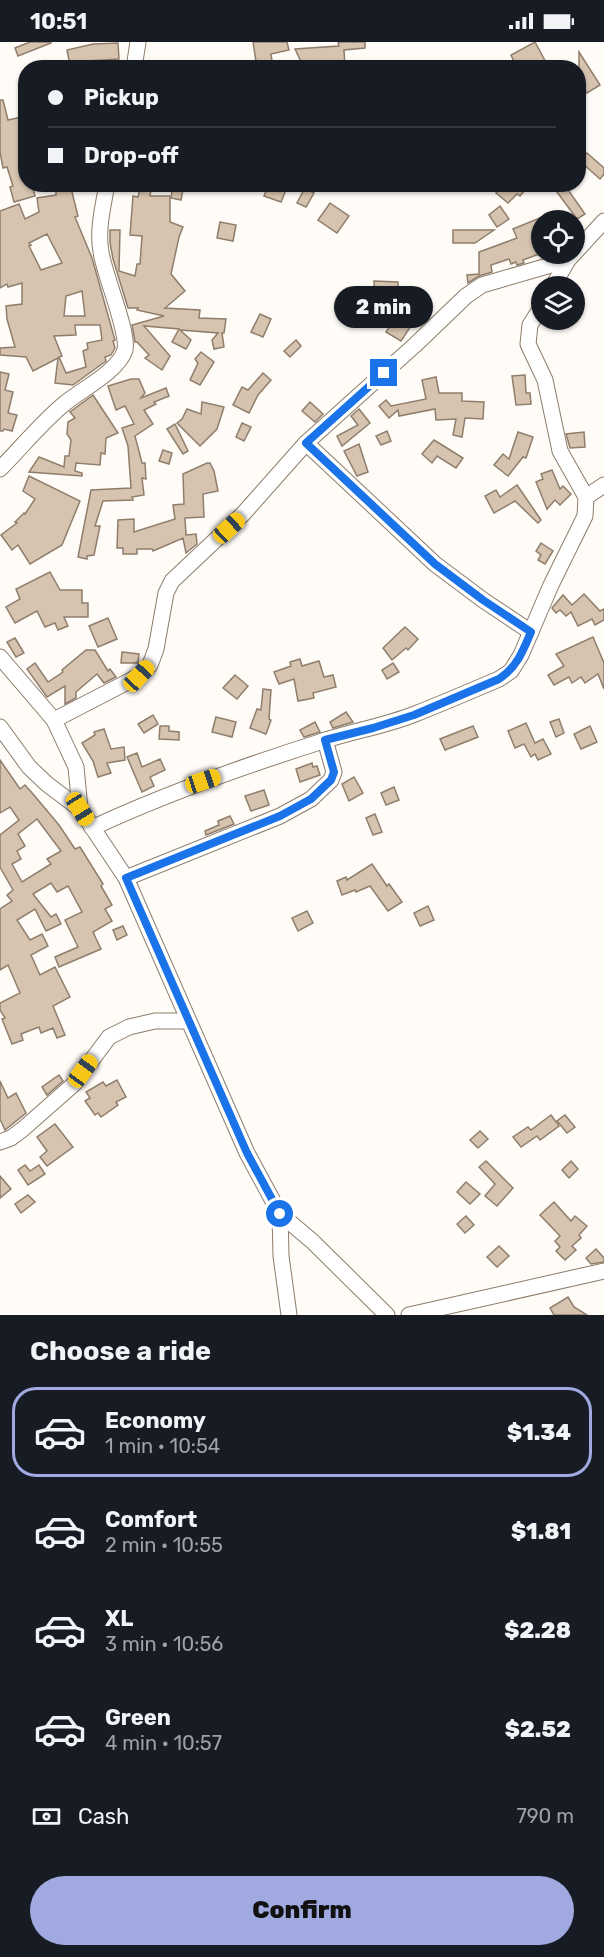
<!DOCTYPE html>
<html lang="en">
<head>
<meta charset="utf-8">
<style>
	body { margin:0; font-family:Rubik,sans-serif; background:#20242c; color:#f1f3f6; height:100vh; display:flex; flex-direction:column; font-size:22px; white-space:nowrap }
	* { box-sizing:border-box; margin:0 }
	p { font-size:20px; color:#9ea1a6 }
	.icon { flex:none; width:33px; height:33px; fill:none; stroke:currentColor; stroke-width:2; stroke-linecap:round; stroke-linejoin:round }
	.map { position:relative; height:1273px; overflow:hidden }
	.details { display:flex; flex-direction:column; background:#171b24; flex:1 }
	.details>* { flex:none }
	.banner { position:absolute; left:18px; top:18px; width:568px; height:132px; border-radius:24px; box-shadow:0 2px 4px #0004; display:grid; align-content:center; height:132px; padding:0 30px; background:#171b24 }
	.buttons { position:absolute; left:531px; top:168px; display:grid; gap:12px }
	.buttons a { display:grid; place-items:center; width:54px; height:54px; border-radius:50%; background:#171b24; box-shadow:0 2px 4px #0004; font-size:30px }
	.end { position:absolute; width:27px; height:27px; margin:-14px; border:8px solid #1a73e8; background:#fff; box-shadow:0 0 0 3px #fff }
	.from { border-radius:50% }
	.bubble { position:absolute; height:42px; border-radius:21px; background:#171b24; box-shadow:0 2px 4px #0004; font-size:20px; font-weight:800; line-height:42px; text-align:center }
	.car { position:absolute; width:18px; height:36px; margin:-18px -9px; border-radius:8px; box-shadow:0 0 4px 2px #0007; background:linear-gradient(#f5c518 24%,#345 0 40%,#f5c518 0 76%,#345 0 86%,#f5c518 0) }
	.banner b { display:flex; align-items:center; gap:21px; height:57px; font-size:22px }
	.banner b+b { border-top:2px solid #363941 }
	.banner i { width:15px; height:15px; background:#f1f3f6 }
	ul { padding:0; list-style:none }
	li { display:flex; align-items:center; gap:18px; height:90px; margin:0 12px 9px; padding:0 18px; border:3px solid transparent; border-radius:24px }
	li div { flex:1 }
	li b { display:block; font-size:22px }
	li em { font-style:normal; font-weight:800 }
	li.current { border-color:#a1aae0 }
	li>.icon { width:54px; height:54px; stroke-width:1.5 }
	h2 { padding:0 30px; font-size:27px; line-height:72px }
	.pay { display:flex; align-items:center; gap:15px; height:66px; padding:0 30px; font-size:22px }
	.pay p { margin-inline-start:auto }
	.action { display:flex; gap:12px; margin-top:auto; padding:12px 30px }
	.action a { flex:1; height:69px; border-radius:36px; background:#a1aae0; color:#111; font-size:24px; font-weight:800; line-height:69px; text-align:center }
	.status { display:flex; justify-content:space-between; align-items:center; height:42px; padding:0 30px; background:#171b24; direction:ltr }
	.status svg { height:16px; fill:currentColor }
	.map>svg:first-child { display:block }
	.building { fill:#d6c4b0; stroke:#907e6c; stroke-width:1.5; fill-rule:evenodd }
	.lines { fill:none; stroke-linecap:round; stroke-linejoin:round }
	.minor-casing { stroke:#8d7c6a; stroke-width:17 }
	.minor { stroke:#fff; stroke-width:15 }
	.route { stroke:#1a73e8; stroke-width:8 }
</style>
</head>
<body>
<div class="status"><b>10:51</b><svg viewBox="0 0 49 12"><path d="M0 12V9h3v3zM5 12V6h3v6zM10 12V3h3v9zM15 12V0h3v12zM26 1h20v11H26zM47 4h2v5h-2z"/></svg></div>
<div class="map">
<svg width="604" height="1273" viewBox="0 0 604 1273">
	<rect width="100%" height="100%" fill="#fffbf7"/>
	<g class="building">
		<path d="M30,0H51V1L18,14L15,6Z"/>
		<path d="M253,0H287L289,8L271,12L273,26H257Z"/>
		<path d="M338,0H365V6L344,8L345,26H304L295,7L339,4Z"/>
		<path d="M535,0L549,26H517L511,13Z"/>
		<path d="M118,1L119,17L87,19L70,23L67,8L93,2Z"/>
		<path d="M579,10L600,43L587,51L579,39Z"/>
		<path d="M0,58H3L8,78L26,74V98L19,100L26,142H32L35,154L14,160L10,145L13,144L7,125L3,126L0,110Z"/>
		<path d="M587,111L604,126V132L600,137L582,121L584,120L581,117Z"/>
		<path d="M56,142H70L78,174L75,175L92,216L115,298L113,299L115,306L111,313L105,315L106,319L73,343L55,341L58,316L33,329L26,315L0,313V306L15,305L7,277L6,264L22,262V241L8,245L7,242L0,246V169L19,162L25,177L39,170L37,156L56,153ZM47,192L62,221L41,228L29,204L31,203L29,201ZM82,249L85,274H64L66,254ZM75,283H100L102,298L87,301L88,307L83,309L86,325L66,331L59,315L62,314L54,294L76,293Z"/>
		<path d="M141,142H152L150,154H170V180L183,185L179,195L171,232L185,249L165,266L200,268L199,276L226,277L224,291H222L224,305L214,307L212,298L218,291L180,288L191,298L186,307L172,300L179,287L144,284L170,314L162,328L145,316L149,313L137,300H135L132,283L164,274L137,268L138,266H128L113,217L110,201V188H120L119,229L135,234L137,222H140L142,194L130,193L133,154L138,155Z"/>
		<path d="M173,142H184L181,158L171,156Z"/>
		<path d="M269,142L286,148L281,160L264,154Z"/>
		<path d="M503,142H525L523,144L526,147L520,154L517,152L508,161L496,151Z"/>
		<path d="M551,142H564L585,172L577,177Z"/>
		<path d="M305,146L314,151L306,165L297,161Z"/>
		<path d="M330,161L349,174L337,191L318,178Z"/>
		<path d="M500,164L509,177L497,185L489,173Z"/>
		<path d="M542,175V211L523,218L524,221L517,223L516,220L511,222L509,217L491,223L492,230L479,234L468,241L467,233L479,232V210L517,196L513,187Z"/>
		<path d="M220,180L236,183L233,199L217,196Z"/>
		<path d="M453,188H494L475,201H453Z"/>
		<path d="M374,239L398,240L399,262L375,263Z"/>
		<path d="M260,272L271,277L263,295L251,290Z"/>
		<path d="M398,272L413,281L401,299L386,290Z"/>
		<path d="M296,298L301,304L290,315L284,309Z"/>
		<path d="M201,310L214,320L200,343L190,338L198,321L195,317Z"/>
		<path d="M0,330L9,332L5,348L13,350L8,371L17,373L12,389L4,387L3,389H0Z"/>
		<path d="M263,331L271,338L258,353L249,371L233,363L242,345L248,348Z"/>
		<path d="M525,333L526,351H530L531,362L516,363L512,334Z"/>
		<path d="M436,335L439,351H462V359L484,360L483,377L465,376L462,395L453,393L456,377L436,378L435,367L399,374L398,368L389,376L379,364L386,358L391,364L426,357L422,338Z"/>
		<path d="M131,337H139L145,351L141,356L166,346L169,354L154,360L156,362L144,368L153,382L135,394L142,421H145L146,437L142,436L144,453L132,455L133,458L103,459L95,484H100L94,513L87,514V517L78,515L91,448L131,446L128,404L122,386L134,382L125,364L116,368L108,344Z"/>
		<path d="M93,353L118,391L106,396L105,412L101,411L100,423L76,421L75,429L82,431V434L29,430L39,415L64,425L65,414H69L71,398L67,392L68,380L75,376L70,370Z"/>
		<path d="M202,360L224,365L217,387L200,404L177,381L182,377L187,367L201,372Z"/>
		<path d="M310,360L323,372L315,380L302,369Z"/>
		<path d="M359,367L370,381L342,404L337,394L358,383L351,374Z"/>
		<path d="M242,381L251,385L244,399L236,395Z"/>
		<path d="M175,382L188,409L183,412L167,387Z"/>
		<path d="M387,389L391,399L381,403L376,394Z"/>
		<path d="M518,390L533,395L526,416L523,415L508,434L494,423L503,412L509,417Z"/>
		<path d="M584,390L585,405L570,406L566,392Z"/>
		<path d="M434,398L463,416L456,426L437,414L432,421L422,412Z"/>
		<path d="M359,402L368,430L357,434L344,409Z"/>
		<path d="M163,408L172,411L169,422L159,419Z"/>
		<path d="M207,421H210L214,429L218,449L203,452L204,475L185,476L186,493L196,492L197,502L186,511L183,496L153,509L152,507H137V512H123V506H117L118,478L134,477V490L175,477L173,463L184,462L183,432Z"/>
		<path d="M552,428L560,447L563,444L571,452L560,463L555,458L547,467L536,440L543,437L541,432Z"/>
		<path d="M29,434L80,459L62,503L30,522L18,503L12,508L1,493L17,481L15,480L24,471L25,472L35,457L23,449Z"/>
		<path d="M517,443L541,478L538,481L515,459L494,471L485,454L496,448L500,455Z"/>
		<path d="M541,501L553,509L545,522L538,518L541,513L536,509Z"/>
		<path d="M50,530L60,548H82V561H88V575H64L68,584L58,588L55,581L45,585L37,569L15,581L6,565L20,557L16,547Z"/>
		<path d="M584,552L600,569L604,567V578L595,583L592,577L578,584L571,570L566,574L560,568L556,571L552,566L563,553L572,563Z"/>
		<path d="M108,576L117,597L98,605L89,584Z"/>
		<path d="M405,585L418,597L408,608L406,606L392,618L383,606Z"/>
		<path d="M593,595L604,621V647L598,632L585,641L581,635L572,641L569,635L554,643L548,633L564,624L556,612Z"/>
		<path d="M15,596L24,611L16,615L7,600Z"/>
		<path d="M86,608H95L108,629L110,627L116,635L104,641L97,632L76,650V656L65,662V644L47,655L27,627L35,621L48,640L63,630L62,628Z"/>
		<path d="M122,610L139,612L138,621H121Z"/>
		<path d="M300,617L302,624L319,619L324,635L333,633L336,645L313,651L314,656L298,659L294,637L279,642L274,630L291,624L290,620Z"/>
		<path d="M393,621L399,630L387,637L382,628Z"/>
		<path d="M235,633L248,644L237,657L223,646Z"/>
		<path d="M263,647L271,648L269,677L271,678L266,692L250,686L257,667L261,668Z"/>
		<path d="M346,670L353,680L333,686L330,680Z"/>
		<path d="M153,673L158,682L144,691L138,682Z"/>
		<path d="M216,675L236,680L232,695L212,690Z"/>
		<path d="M559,677L564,691L556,695L550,680Z"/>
		<path d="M315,680L320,690L304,695L300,688Z"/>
		<path d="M526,681L535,701L543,697L551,712L538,718L535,712L531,715L524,702L515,706L508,689Z"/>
		<path d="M160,684H169V689L179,690V698L159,697Z"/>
		<path d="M473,684L478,695L445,708L440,697Z"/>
		<path d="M590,684L597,700L581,707L574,692Z"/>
		<path d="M104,687L111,707L124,705L125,718L107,721L111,731L98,735L93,719L82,701L95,693L94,690Z"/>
		<path d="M137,711L142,725L160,717L165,728L150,735L154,744L142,750L127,715Z"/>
		<path d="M0,718L20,747L25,743L33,752L59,783L75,807L80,805L103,842L101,844L112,863L105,867L112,879L93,890L101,907L59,925L55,915L78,905L65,878L82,870L68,844L57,850L51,841L33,852L51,875L56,872L61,882L46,889L35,867L17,878L30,898L42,892L48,904L31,913L40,933L55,925L70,955L53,964L65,993L57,996L53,986L41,991L39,985L21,992L23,998L12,1002L2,977L5,976L0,968V961L20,951L8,923L0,928V867L12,859L7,853L13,848L0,825V793L19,778L10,765L0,771ZM37,777L61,809L47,817L51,822L22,840L12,822L21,817L17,809L25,804L18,792Z"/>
		<path d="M312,721L313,725L317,724L320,733L300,740L296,727Z"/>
		<path d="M354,735L363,751L349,759L342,742Z"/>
		<path d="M394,745L399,758L386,763L381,751Z"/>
		<path d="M264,748L269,763L251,769L245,754Z"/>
		<path d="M375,772L382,790L373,793L366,776Z"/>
		<path d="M230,774L234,782L206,793L205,789L219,783L218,779Z"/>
		<path d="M372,822L387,844L389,842L402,860L388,869L370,844L356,850L355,848L342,853L337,839L346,835L347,838Z"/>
		<path d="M428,864L434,878L420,884L414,871Z"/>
		<path d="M307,869L313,881L298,889L292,876Z"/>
		<path d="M123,884L127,893L117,898L113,888Z"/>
		<path d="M59,1033L63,1039L47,1053L42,1045Z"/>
		<path d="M117,1038L126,1055L116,1060L118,1063L101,1075L98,1071L95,1073L85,1059L90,1056L86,1050L103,1040L106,1044Z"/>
		<path d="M0,1039L8,1056L16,1051L26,1071L5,1088L0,1077Z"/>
		<path d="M551,1073L559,1084L540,1098L537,1094L521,1105L513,1095L528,1085L531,1088Z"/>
		<path d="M565,1073L575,1085L567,1091L557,1079Z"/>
		<path d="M55,1082L73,1105L47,1124L40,1115L47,1109L37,1095Z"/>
		<path d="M480,1089L488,1097L478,1106L470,1098Z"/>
		<path d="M486,1119L513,1146L497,1164L485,1154L495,1142L479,1125Z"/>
		<path d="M571,1119L578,1127L569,1136L562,1128Z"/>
		<path d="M25,1123L30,1129L39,1123L45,1132L28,1143L18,1128Z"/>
		<path d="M0,1134L11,1147L0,1156Z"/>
		<path d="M466,1140L480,1152L470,1162L457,1150Z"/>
		<path d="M28,1153L35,1160L21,1171L15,1162Z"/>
		<path d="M554,1160L571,1179L575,1174L587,1184L579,1193L581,1196L572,1204L576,1208L565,1218L556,1209L560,1205L555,1199L560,1194L540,1173Z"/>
		<path d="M466,1174L474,1183L465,1191L457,1182Z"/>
		<path d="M499,1204L509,1214L497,1225L487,1215Z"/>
		<path d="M596,1207L604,1216V1220L591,1222L586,1216Z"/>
		<path d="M568,1255L574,1265L587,1273H554L550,1266Z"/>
	</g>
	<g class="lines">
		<defs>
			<g id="minor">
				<path d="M134,26L138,0"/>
				<path d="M553,244L568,218L604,179"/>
				<path d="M306,401L435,522L483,558L531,590"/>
				<path d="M0,427C21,406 41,381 64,362C80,348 118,330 125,308C129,290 104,232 101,210C97,188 103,165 107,142"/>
				<path d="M586,455L604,443"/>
				<path d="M0,615L54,678L76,725L80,767"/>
				<path d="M54,678L139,634L150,623L156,607L166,551L172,539L243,472L306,401L415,303L466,254L482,243L568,218"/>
				<path d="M0,685L29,725L47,742L80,767L126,836L247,1111L280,1172L312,1199L387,1273"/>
				<path d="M92,786C167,751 244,724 323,699C353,689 385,684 415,672C443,661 471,649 499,637L511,629L521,613L551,543L585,474L586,455L560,409L545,338L528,302L530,283L542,264"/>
				<path d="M126,836L280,774L311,757L331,738L334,730L325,698"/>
				<path d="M0,1100L11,1096L23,1087L74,1042L109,995L129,985L155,979H188"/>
				<path d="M280,1172L281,1214L289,1273"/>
				<path d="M409,1273L604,1229"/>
			</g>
		</defs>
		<use href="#minor" class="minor-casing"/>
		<use href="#minor" class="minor"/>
	</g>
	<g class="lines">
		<path class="route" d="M280,1172L247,1111L126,836L280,774L311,757L331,738L334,730L325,698L373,686L414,673L499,637C517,625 523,609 531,590L483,558L435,522L306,401L384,331"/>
	</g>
</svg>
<div class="buttons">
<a><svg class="icon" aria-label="locate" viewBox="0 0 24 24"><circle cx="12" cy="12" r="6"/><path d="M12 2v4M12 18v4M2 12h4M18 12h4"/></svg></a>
<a><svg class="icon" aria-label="layers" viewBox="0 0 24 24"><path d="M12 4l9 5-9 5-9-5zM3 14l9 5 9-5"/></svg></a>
</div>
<i class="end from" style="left:280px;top:1172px"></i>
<i class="end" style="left:384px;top:331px"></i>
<div class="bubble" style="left:334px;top:244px;width:99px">2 min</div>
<i class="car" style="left:229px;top:486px;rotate:47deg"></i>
<i class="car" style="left:139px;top:634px;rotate:43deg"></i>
<i class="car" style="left:203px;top:739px;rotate:72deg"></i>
<i class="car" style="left:80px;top:767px;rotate:148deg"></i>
<i class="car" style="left:83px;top:1029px;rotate:36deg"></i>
<div class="banner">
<b><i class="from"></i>Pickup</b>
<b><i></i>Drop-off</b>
</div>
</div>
<section class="details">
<h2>Choose a ride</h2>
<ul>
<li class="current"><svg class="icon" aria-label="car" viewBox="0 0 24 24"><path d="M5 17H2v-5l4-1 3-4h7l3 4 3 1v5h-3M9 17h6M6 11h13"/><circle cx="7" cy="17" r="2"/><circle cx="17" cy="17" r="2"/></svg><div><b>Economy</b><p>1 min · 10:54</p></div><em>$1.34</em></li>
<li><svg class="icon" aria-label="car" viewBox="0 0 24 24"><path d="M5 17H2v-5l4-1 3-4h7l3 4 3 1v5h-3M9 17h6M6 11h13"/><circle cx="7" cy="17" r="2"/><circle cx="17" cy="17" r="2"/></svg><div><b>Comfort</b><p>2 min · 10:55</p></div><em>$1.81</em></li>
<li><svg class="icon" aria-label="car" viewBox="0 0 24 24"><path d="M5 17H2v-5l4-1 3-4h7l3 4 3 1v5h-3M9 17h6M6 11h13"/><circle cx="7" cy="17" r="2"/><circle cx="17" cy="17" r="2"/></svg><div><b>XL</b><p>3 min · 10:56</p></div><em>$2.28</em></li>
<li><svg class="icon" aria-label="car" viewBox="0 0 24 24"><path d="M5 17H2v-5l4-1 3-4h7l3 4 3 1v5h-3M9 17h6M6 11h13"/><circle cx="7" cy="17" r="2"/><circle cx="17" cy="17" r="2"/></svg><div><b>Green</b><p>4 min · 10:57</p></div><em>$2.52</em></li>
</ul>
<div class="pay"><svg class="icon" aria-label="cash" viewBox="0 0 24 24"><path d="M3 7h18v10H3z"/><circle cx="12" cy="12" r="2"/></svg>Cash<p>790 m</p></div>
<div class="action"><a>Confirm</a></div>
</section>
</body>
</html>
